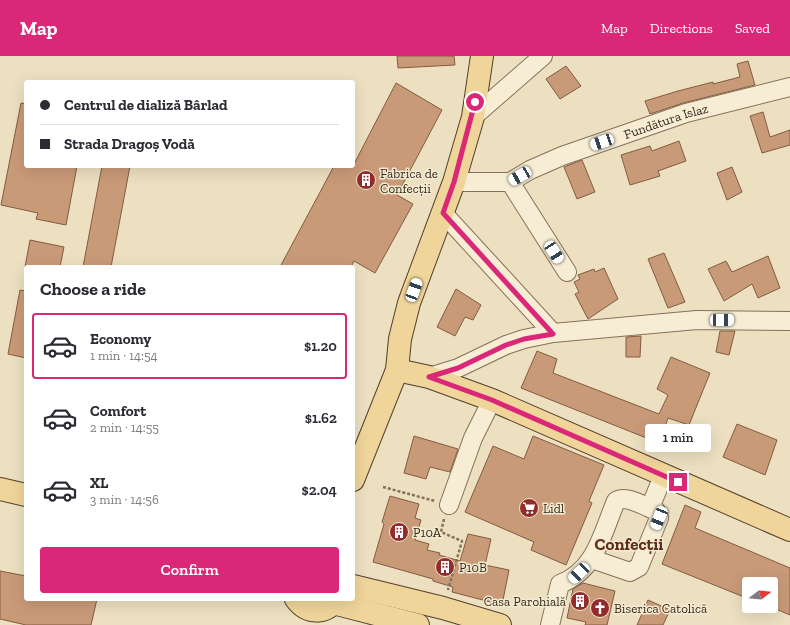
<!DOCTYPE html>
<html lang="en">
<head>
<meta charset="utf-8">
<style>
	body { margin:0; font-family:"Zilla Slab",serif; background:#f7f7f7; color:#2b2b33; height:100vh; display:flex; flex-direction:column; font-size:15px; white-space:nowrap }
	* { box-sizing:border-box; margin:0 }
	p { font-size:13px; color:#7c7c81 }
	.icon { flex:none; width:22px; height:22px; fill:none; stroke:currentColor; stroke-width:2; stroke-linecap:round; stroke-linejoin:round }
	.map { position:relative; flex:1; overflow:hidden }
	.side { position:absolute; left:24px; top:209px; width:331px; height:336px; display:flex; flex-direction:column; background:#fff; border-radius:4px; box-shadow:0 4px 16px #0002 }
	.side>* { flex:none }
	.top-card { position:absolute; left:24px; top:24px; width:331px; height:88px; border-radius:4px; box-shadow:0 4px 16px #0002; display:grid; align-content:center; height:88px; padding:0 16px; background:#fff }
	.needle { width:26px; rotate:74deg }
	.fabs { position:absolute; left:742px; top:521px; display:grid; gap:8px }
	.fabs a { display:grid; place-items:center; width:36px; height:36px; border-radius:4px; background:#fff; box-shadow:0 4px 16px #0002; font-size:20px }
	.end { position:absolute; width:18px; height:18px; margin:-9px; border:5px solid #db2777; background:#fff; box-shadow:0 0 0 2px #fff }
	.from { border-radius:50% }
	.bubble { position:absolute; height:28px; border-radius:4px; background:#fff; box-shadow:0 4px 16px #0002; font-size:13px; font-weight:600; line-height:28px; text-align:center }
	.car { position:absolute; width:12px; height:24px; margin:-12px -6px; border-radius:5px; box-shadow:0 0 3px 1px #0007; background:linear-gradient(#fff 24%,#345 0 40%,#fff 0 76%,#345 0 86%,#fff 0) }
	.top-card b { display:flex; align-items:center; gap:14px; height:38px; font-size:15px }
	.top-card b+b { border-top:1px solid #e1e1e2 }
	.top-card i { width:10px; height:10px; background:#2b2b33 }
	ul { padding:0; list-style:none }
	li { display:flex; align-items:center; gap:12px; height:66px; margin:0 8px 6px; padding:0 8px; border:2px solid transparent; border-radius:4px }
	li div { flex:1 }
	li b { display:block; font-size:15px }
	li em { font-style:normal; font-weight:600 }
	li.on { border-color:#db2777 }
	li>.icon { width:36px; height:36px; stroke-width:1.5 }
	h2 { padding:0 16px; font-size:18px; line-height:48px }
	.button { display:flex; gap:8px; margin-top:auto; padding:8px 16px }
	.button a { flex:1; height:46px; border-radius:4px; background:#db2777; color:#fff; font-size:16px; font-weight:600; line-height:46px; text-align:center }
	header { display:flex; align-items:center; gap:24px; box-sizing:border-box; height:56px; padding:0 20px; background:#db2777; color:#fff }
	header strong { font-size:19px }
	nav { display:flex; gap:22px; margin-inline-start:auto; font-size:14px }
	.map>svg:first-child { display:block }
	.building { fill:#c99a78; stroke:#835b40 }
	.lines { fill:none; stroke-linecap:round; stroke-linejoin:round }
	.minor-casing { stroke:#857159; stroke-width:20 }
	.major-casing { stroke:#533f2e; stroke-width:24 }
	.path { stroke:#857159; stroke-width:2.5; stroke-dasharray:3 2; stroke-linecap:butt }
	.minor { stroke:#f7edd4; stroke-width:18 }
	.major { stroke:#efd599; stroke-width:22 }
	.route { stroke:#db2777; stroke-width:5 }
	.labels { text-anchor:middle; stroke-width:3; stroke-linejoin:round; paint-order:stroke }
	.street-label { font-size:13px; fill:#35291d; stroke:#f4ead0 }
	.poi-label { font-size:13px; fill:#35291d; stroke:#f4ead0; text-anchor:start }
	.district-label { font-size:17px; font-weight:bold; fill:#602c1e; stroke:#f4ead0 }
</style>
</head>
<body>
<header>
<strong>Map</strong>
<nav><a>Map</a><a>Directions</a><a>Saved</a></nav>
</header>
<div class="map">
<svg width="790" height="569" viewBox="0 0 790 569">
	<rect width="100%" height="100%" fill="#ece0c1"/>
	<g class="building">
		<path d="M397,0H454L455,9L398,12Z"/>
		<path d="M748,5L755,29L683,47L650,58L645,45L678,35L713,26V28L740,21L737,8Z"/>
		<path d="M566,10L581,30L560,43L546,23Z"/>
		<path d="M396,27L442,54L397,139L413,148L375,217L354,205L351,211H280L334,110H353Z"/>
		<path d="M21,47L26,48V110H77L66,169L36,163L38,157L1,149Z"/>
		<path d="M763,56L770,81L790,74V89L762,97L750,60Z"/>
		<path d="M679,85L686,105L658,115L660,120L630,129L621,99L650,90L652,95Z"/>
		<path d="M582,104L595,136L577,143L564,111Z"/>
		<path d="M102,110H130L111,211H83Z"/>
		<path d="M732,111L742,136L727,144L717,117Z"/>
		<path d="M30,184L64,191L60,211H25Z"/>
		<path d="M664,197L685,246L668,252L648,203Z"/>
		<path d="M768,200L780,232L758,242L752,228L724,245L708,213L726,205L732,216Z"/>
		<path d="M604,212L618,243L588,263L575,238L579,236L574,226L580,223L578,219L594,213L595,216Z"/>
		<path d="M456,233L481,249L473,264L465,261L455,280L437,271Z"/>
		<path d="M20,234L26,235V302L8,298Z"/>
		<path d="M720,275H735L729,299L716,296Z"/>
		<path d="M641,280L640,301H626V281Z"/>
		<path d="M537,295L557,303L553,317L659,358L668,339L657,333L671,301L710,317L689,369L668,362L659,387L521,332Z"/>
		<path d="M737,368L777,384L765,419L723,401Z"/>
		<path d="M414,380L458,393L450,416L430,411L426,423L404,417Z"/>
		<path d="M533,380L604,409L589,445L592,447L566,509L531,494L534,486L465,456L493,390L524,403Z"/>
		<path d="M390,440L419,448L415,462L421,464L415,484L429,488L427,494L440,497L439,499L460,505L468,478L491,483L485,509L509,514L502,549L452,536L453,531L433,525V523L373,506L384,468L382,466Z"/>
		<path d="M685,449L701,456L695,472L790,512V559L771,551V528H749V543L662,508Z"/>
		<path d="M0,515L26,520V543H97L91,569H26L0,563Z"/>
		<path d="M583,527L615,535L607,569H585L586,566L567,562L573,533Z"/>
		<path d="M648,544L670,554L663,569H637Z"/>
	</g>
	<g class="lines">
		<defs>
			<g id="minor">
				<path d="M473,61L543,0"/>
				<path id="s1" d="M454,126H510L530,114L562,100L686,57L790,31"/>
				<path d="M510,126L567,216"/>
				<path d="M443,157L553,277"/>
				<path d="M429,321L458,312L506,289L524,283L553,277L697,264L790,265"/>
				<path d="M449,449L473,382L492,344"/>
				<path d="M592,503L630,516L639,511L659,462L656,455L650,452"/>
				<path d="M550,569L560,528C596,514 602,478 616,445C625,439 640,448 650,452L663,420"/>
			</g>
			<g id="major">
				<path d="M397,314L429,321L492,344L790,474"/>
				<path d="M353,424L397,314L400,283L409,247L454,126L473,61L482,0"/>
				<path d="M0,433L26,439"/>
				<path d="M353,530L443,552L500,569"/>
				<path d="M296,543C307,558 326,559 336,543"/>
				<path d="M333,547L418,569"/>
			</g>
		</defs>
		<use href="#minor" class="minor-casing"/>
		<use href="#major" class="major-casing"/>
		<g class="path">
			<path d="M383,431L435,445"/>
			<path d="M444,463L441,476L462,485L448,534"/>
		</g>
		<use href="#minor" class="minor"/>
		<use href="#major" class="major"/>
	</g>
	<g class="lines">
		<path class="route" d="M475,46L454,126L443,157L553,278L524,283L506,289L458,312L429,321L492,344L678,426"/>
	</g>
	<defs>
		<symbol id="building-disc" viewBox="-11 -11 22 22"><circle r="9.5" fill="#922b2c" stroke="#f4ead0"/><path d="M-4-6H4V6H1V3H-1V6H-4ZM-2.5-4.3h1.7v1.8h-1.7ZM.8-4.3h1.7v1.8H.8ZM-2.5-1h1.7V.8h-1.7ZM.8-1h1.7V.8H.8Z" fill="#fff"/></symbol>
		<symbol id="supermarket-disc" viewBox="-11 -11 22 22"><circle r="9.5" fill="#922b2c" stroke="#f4ead0"/><path d="M-6-5.5h2.5l.6 2H6L4.5 2H-2.5L-4.4-4H-6ZM-1.5 3.2a1.3 1.3 0 1 0 .1 0ZM3 3.2a1.3 1.3 0 1 0 .1 0Z" fill="#fff"/></symbol>
		<symbol id="church-disc" viewBox="-11 -11 22 22"><circle r="9.5" fill="#922b2c" stroke="#f4ead0"/><path d="M-1.2-6h2.4v3.5h3.3v2.4h-3.3V6h-2.4V-.1h-3.3v-2.4h3.3Z" fill="#fff"/></symbol>
	</defs>
	<g fill-rule="evenodd">
		<use href="#building-disc" x="355" y="113" width="22" height="22"/>
		<use href="#supermarket-disc" x="518" y="441" width="22" height="22"/>
		<use href="#building-disc" x="388" y="465" width="22" height="22"/>
		<use href="#building-disc" x="434" y="500" width="22" height="22"/>
		<use href="#building-disc" x="569" y="534" width="22" height="22"/>
		<use href="#church-disc" x="589" y="541" width="22" height="22"/>
	</g>
	<g class="labels">
		<g class="street-label">
			<text dy="5" stroke="none"><textPath href="#s1" startOffset="224">Fundătura Islaz</textPath></text>
		</g>
		<g class="poi-label">
			<text x="380" y="122">Fabrica de<tspan x="380" dy="15">Confecții</tspan></text>
			<text x="543" y="457">Lidl</text>
			<text x="413" y="481">P10A</text>
			<text x="459" y="516">P10B</text>
			<text x="566" y="550" text-anchor="end">Casa Parohială</text>
			<text x="614" y="557">Biserica Catolică</text>
		</g>
		<g class="district-label">
			<text x="629" y="494">Confecții</text>
		</g>
	</g>
</svg>
<div class="fabs">
<a><svg class="needle" viewBox="-14 -14 28 28"><path d="M0-13l5 13h-10z" fill="#e53935"/><path d="M0 13l5-13h-10z" fill="#7c7c81"/></svg></a>
</div>
<i class="end from" style="left:475px;top:46px"></i>
<i class="end" style="left:678px;top:426px"></i>
<div class="bubble" style="left:645px;top:368px;width:66px">1 min</div>
<i class="car" style="left:602px;top:86px;rotate:251deg"></i>
<i class="car" style="left:520px;top:120px;rotate:240deg"></i>
<i class="car" style="left:554px;top:196px;rotate:147deg"></i>
<i class="car" style="left:414px;top:234px;rotate:20deg"></i>
<i class="car" style="left:722px;top:264px;rotate:89deg"></i>
<i class="car" style="left:659px;top:462px;rotate:202deg"></i>
<i class="car" style="left:579px;top:517px;rotate:226deg"></i>
<div class="top-card">
<b><i class="from"></i>Centrul de dializă Bârlad</b>
<b><i></i>Strada Dragoș Vodă</b>
</div>
<section class="side">
<h2>Choose a ride</h2>
<ul>
<li class="on"><svg class="icon" aria-label="car" viewBox="0 0 24 24"><path d="M5 17H2v-5l4-1 3-4h7l3 4 3 1v5h-3M9 17h6M6 11h13"/><circle cx="7" cy="17" r="2"/><circle cx="17" cy="17" r="2"/></svg><div><b>Economy</b><p>1 min · 14:54</p></div><em>$1.20</em></li>
<li><svg class="icon" aria-label="car" viewBox="0 0 24 24"><path d="M5 17H2v-5l4-1 3-4h7l3 4 3 1v5h-3M9 17h6M6 11h13"/><circle cx="7" cy="17" r="2"/><circle cx="17" cy="17" r="2"/></svg><div><b>Comfort</b><p>2 min · 14:55</p></div><em>$1.62</em></li>
<li><svg class="icon" aria-label="car" viewBox="0 0 24 24"><path d="M5 17H2v-5l4-1 3-4h7l3 4 3 1v5h-3M9 17h6M6 11h13"/><circle cx="7" cy="17" r="2"/><circle cx="17" cy="17" r="2"/></svg><div><b>XL</b><p>3 min · 14:56</p></div><em>$2.04</em></li>
</ul>
<div class="button"><a>Confirm</a></div>
</section>
</div>
</body>
</html>
